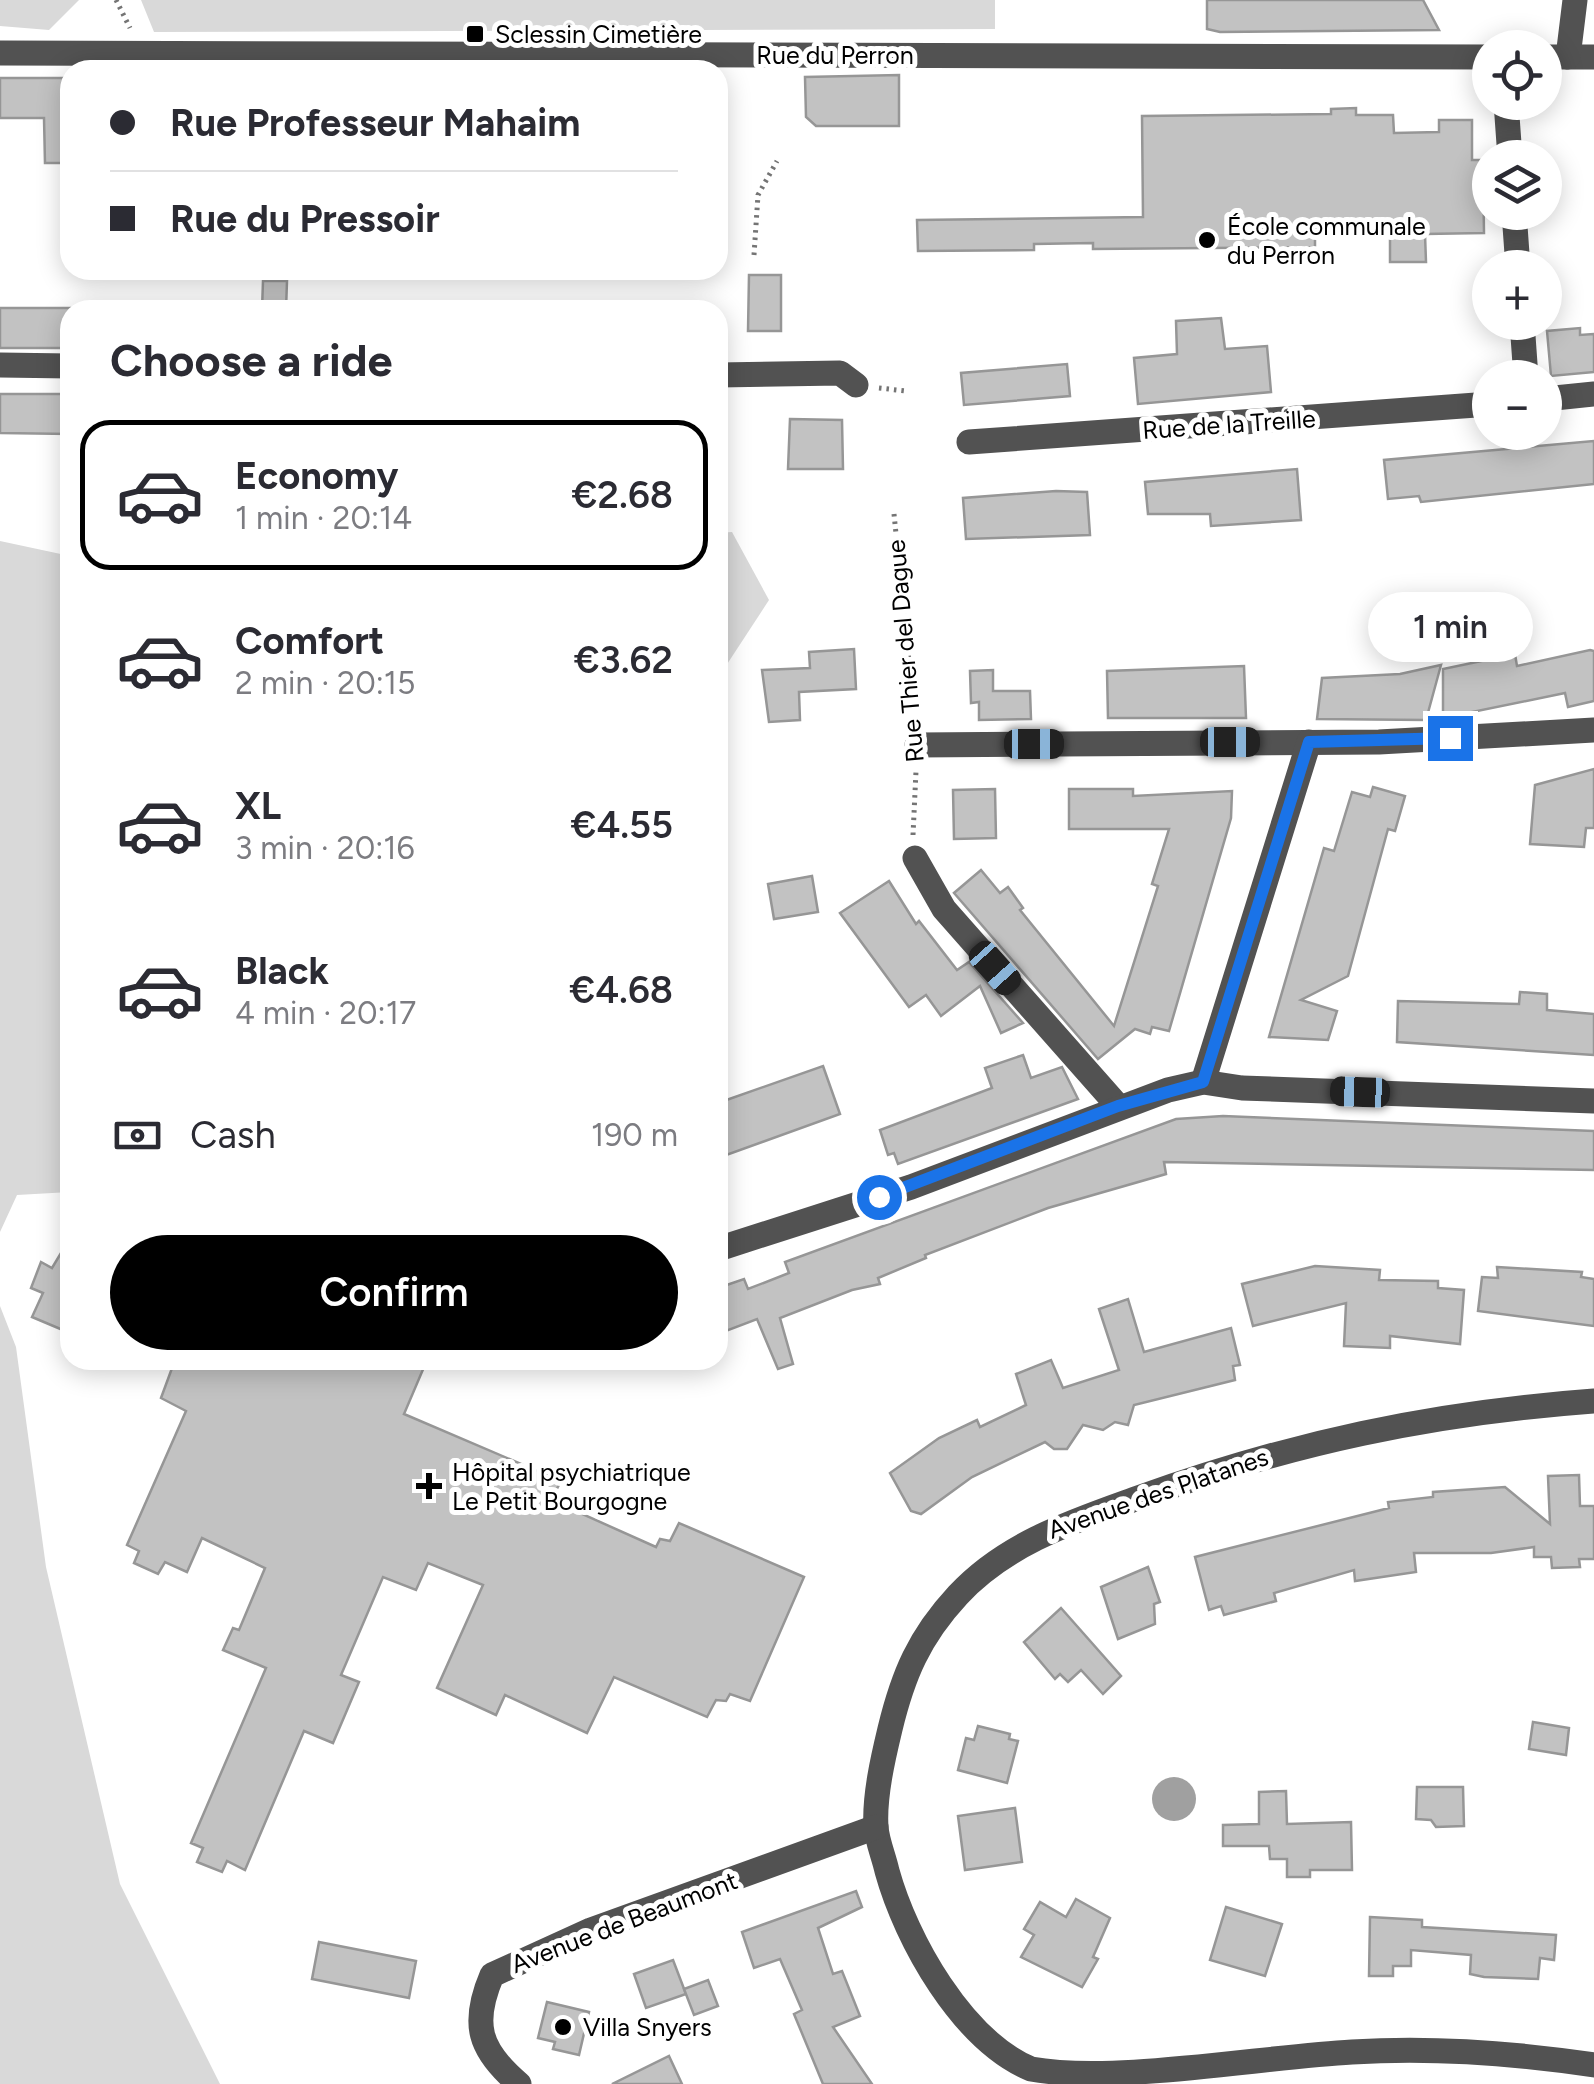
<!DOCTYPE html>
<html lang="en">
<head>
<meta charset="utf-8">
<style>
	body { margin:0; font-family:Figtree,sans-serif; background:#f2f2f3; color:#2b2b33; height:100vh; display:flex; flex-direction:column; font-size:38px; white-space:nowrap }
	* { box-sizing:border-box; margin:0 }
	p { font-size:32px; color:#7c7c81 }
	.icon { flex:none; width:55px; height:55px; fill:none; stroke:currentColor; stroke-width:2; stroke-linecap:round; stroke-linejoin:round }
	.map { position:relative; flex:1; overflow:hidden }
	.sheet { position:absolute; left:60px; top:300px; width:668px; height:1070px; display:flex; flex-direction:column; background:#fff; border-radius:30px; box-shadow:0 5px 25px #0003 }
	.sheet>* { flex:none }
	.hud { position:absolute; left:60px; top:60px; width:668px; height:220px; border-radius:30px; box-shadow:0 5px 25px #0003; display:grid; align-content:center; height:220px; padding:0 50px; background:#fff }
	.controls { position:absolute; left:1472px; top:30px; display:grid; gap:20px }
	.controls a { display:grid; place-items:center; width:90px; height:90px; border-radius:50%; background:#fff; box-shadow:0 5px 25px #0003; font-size:50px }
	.end { position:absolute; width:45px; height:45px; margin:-22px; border:12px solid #1a73e8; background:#fff; box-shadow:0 0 0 5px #fff }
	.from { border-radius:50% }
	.bubble { position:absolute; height:70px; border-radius:35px; background:#fff; box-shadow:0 5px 25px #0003; font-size:32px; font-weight:600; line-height:70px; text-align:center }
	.car { position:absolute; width:30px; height:60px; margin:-30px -15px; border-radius:12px; box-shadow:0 0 8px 2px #0007; background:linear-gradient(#222 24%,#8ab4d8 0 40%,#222 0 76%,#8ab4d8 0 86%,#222 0) }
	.hud b { display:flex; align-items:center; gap:35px; height:95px; font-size:38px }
	.hud b+b { border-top:2px solid #e1e1e2 }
	.hud i { width:25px; height:25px; background:#2b2b33 }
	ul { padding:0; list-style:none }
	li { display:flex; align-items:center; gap:30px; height:150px; margin:0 20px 15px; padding:0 30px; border:5px solid transparent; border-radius:30px }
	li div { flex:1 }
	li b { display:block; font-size:38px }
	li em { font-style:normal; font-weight:600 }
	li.selected { border-color:#000 }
	li>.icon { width:90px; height:90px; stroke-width:1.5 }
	h2 { padding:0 50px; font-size:45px; line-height:120px }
	.pay { display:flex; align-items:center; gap:25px; height:110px; padding:0 50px; font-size:38px }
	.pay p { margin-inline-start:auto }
	.primary-button { display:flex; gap:20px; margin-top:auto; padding:20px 50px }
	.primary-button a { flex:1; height:115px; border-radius:60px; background:#000; color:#fff; font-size:40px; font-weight:600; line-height:115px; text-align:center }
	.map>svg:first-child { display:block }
	.green { fill:#d9d9d9 }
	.water { fill:#a0a0a0 }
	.building { fill:#c2c2c2; stroke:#969696; stroke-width:2.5 }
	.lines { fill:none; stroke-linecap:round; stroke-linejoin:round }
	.path { stroke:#747474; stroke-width:5; stroke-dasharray:2.5 5; stroke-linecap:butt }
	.minor { stroke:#525252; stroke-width:25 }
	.route { stroke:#1a73e8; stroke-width:12 }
	.poi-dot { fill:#000; stroke:#fff; stroke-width:4 }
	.labels { text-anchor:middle; stroke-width:10; stroke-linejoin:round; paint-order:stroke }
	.poi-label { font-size:25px; fill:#000; stroke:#fff; text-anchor:start }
	.street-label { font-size:25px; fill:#000; stroke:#fff }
</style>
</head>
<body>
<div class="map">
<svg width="1594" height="2084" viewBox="0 0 1594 2084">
	<rect width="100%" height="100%" fill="#fff"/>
	<g class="green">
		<path d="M0,0H79L49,30L0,26Z"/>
		<path d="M141,0H995V29L154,32Z"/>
		<path d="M732,532L769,600L718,678V533Z"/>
		<path d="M0,541L70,556V1192L17,1195L0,1232Z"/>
		<path d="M0,1306L16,1347L46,1567L120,1884L220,2084H0Z"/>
	</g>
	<circle class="water" cx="1174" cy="1799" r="22"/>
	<g class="building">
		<path d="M1207,0H1423L1439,30L1220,32L1207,29Z"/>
		<path d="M899,75V126H816L806,117L805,77Z"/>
		<path d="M0,78H70V163H45L44,118H0Z"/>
		<path d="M1356,108V115H1393L1394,133L1439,132V120H1472V160H1483L1484,233L1425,234L1426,262H1390V233L1315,234V247L1093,249V243L1034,244V250L918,251L917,220L1143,217L1142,116L1331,114V109Z"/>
		<path d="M749,275H781V331H748Z"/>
		<path d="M263,281H287L286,310H262Z"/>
		<rect x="0" y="308" width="70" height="40"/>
		<path d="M1221,318L1225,349L1267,346L1271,392L1138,404L1134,358L1177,354L1176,321Z"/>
		<path d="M1580,328V335L1594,334V372L1551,376L1547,331Z"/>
		<path d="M1067,364L1070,396L964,405L961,373Z"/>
		<path d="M0,394H70V434L0,433Z"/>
		<path d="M790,419L842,420L843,469H788Z"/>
		<path d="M1594,441V484L1421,502L1419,496L1388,499L1384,460Z"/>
		<path d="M1297,469L1301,520L1211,526L1210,514H1148L1145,482Z"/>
		<path d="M1056,491L1087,492L1090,535L966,539L963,498Z"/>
		<path d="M854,649L856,689L799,692L800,720L769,722L762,670L810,668L809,652Z"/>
		<path d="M1590,650L1594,651V701L1568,707L1565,693L1443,718V669L1515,654L1517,666Z"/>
		<path d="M1441,665L1426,720L1317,719L1322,678L1400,674Z"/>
		<path d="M1244,666L1246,718H1108L1107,671Z"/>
		<path d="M993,670V691H1030L1031,719L979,720V702L971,703L970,671Z"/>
		<path d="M1594,769V828H1586L1584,847L1530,844L1535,785Z"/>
		<path d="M1373,787L1405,796L1395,831L1388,829L1348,976L1301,1000L1337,1011L1328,1040L1269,1037L1324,848L1334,851L1352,792L1370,797Z"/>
		<path d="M995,789L996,838L954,839L953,790Z"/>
		<path d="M1069,789H1133V796L1232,791L1231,818L1169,1031L1152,1027L1150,1034L1135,1029L1098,1059L954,893L981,870L1000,893L1008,887L1023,908L1020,910L1114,1026L1158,886L1152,884L1169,829H1069Z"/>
		<path d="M812,876L818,912L774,919L768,884Z"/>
		<path d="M889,881L916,924L919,921L957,970L969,962L1023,1023L1001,1033L980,986L941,1016L926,995L909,1007L840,913Z"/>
		<path d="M1520,992L1547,994V1010L1594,1014V1055L1397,1042L1398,1001L1519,1004Z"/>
		<path d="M1023,1055L1031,1078L1062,1067L1078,1099L898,1164L894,1153L888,1155L880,1130L992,1088L985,1068Z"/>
		<path d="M823,1066L840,1114L718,1158V1103Z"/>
		<path d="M1223,1116L1594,1131V1170L1164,1162L1166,1174L1048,1208L925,1255L926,1258L878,1278L880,1284L852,1290L780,1318L793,1364L778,1369L757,1319L718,1334V1288L744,1279L748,1289L789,1273L785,1262L1176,1119Z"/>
		<path d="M70,1238V1333L32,1317L43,1293L31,1288L41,1262L52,1268Z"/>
		<path d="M1315,1266L1380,1270L1379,1280L1438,1281V1288L1464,1290L1460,1344L1390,1336V1348L1344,1346L1346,1303L1253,1326L1242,1284Z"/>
		<path d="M1497,1267L1582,1272L1581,1277L1594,1279V1326L1478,1311L1482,1277L1498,1278Z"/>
		<path d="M1128,1299L1144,1352L1231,1328L1240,1365L1233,1366L1235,1380L1134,1405L1128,1425L1115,1422L1103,1430L1083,1425L1067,1449H1054L1045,1442L972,1477L921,1514L911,1511L890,1473L939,1438L977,1420L980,1427L1026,1405L1016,1374L1051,1360L1063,1388L1119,1370L1099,1309Z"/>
		<path d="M175,1360H427L404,1414L561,1481L551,1500L656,1547L660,1539L670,1541L679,1523L804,1577L750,1701L730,1694L726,1701L716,1700L707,1717L614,1677L587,1733L505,1695L496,1715L437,1688L483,1585L428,1563L416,1590L383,1577L341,1675L359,1682L333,1743L304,1731L245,1870L227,1861L222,1872L197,1862L203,1848L191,1843L266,1668L223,1650L233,1628L239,1630L265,1568L202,1538L187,1572L165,1562L158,1574L134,1563L139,1551L127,1545L186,1411L161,1398Z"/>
		<path d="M1579,1475L1580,1506H1594V1559H1579L1580,1567L1552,1568L1551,1557H1534V1547L1491,1553H1414L1416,1572L1355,1581L1354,1570L1274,1593L1276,1601L1224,1615L1221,1606L1209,1610L1195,1557L1389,1508L1388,1502L1433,1497V1492L1505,1487L1550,1524L1548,1476Z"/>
		<path d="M1148,1567L1160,1602L1154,1604L1155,1624L1118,1639L1101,1587Z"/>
		<path d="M1061,1608L1121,1676L1103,1694L1081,1670L1068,1682L1060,1674L1055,1679L1024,1642Z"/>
		<path d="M1533,1722L1569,1728L1566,1755L1529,1749Z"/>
		<path d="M978,1726L1010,1734L1009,1739L1018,1741L1007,1783L958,1770L966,1738L974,1740Z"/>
		<path d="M1417,1787H1463L1464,1826L1436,1827L1431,1820L1416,1819Z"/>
		<path d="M1286,1791L1287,1824L1351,1822L1352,1870H1310V1877H1287V1859H1270L1269,1846H1223V1825L1259,1824V1792Z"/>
		<path d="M1015,1808L1022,1862L965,1870L958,1816Z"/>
		<path d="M856,1891L862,1907L818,1928L833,1974L842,1971L860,2016L833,2027L872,2084H823L794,2014L802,2010L780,1959L754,1968L742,1932Z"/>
		<path d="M1076,1899L1110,1918L1093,1957L1098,1959L1082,1987L1021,1957L1034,1935L1024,1929L1040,1902L1066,1917Z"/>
		<path d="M1226,1907L1282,1924L1265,1976L1210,1960Z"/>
		<path d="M1370,1917L1422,1920V1927L1556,1935L1554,1960L1540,1958L1538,1979L1484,1977L1470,1974L1471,1955L1411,1950V1966H1393V1976H1369Z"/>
		<path d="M319,1942L416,1961L409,1998L312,1979Z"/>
		<path d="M673,1960L686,1994L646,2008L634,1974Z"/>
		<path d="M708,1980L718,2006L694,2015L684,1989Z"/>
		<path d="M547,2002L589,2012L579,2055L553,2049L555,2042L538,2038Z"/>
		<path d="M669,2056L682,2084H612Z"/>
	</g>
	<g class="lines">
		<g class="path">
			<path d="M116,0L130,28"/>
			<path d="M754,255L758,195L777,161"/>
			<path d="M879,388L906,391"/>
			<path d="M894,514L915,720"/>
			<path d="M913,835L916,771"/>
		</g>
		<g class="minor">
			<path d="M0,53L1490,57"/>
			<path d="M1545,57H1594"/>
			<path d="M1568,57L1575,0"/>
			<path d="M1506,102L1510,158"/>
			<path d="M1514,212L1518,268"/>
			<path d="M1522,322L1526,378"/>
			<path d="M0,365L70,366"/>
			<path d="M718,375L840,373L856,385"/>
			<path d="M1545,399L1594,394"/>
			<path d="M969,442L1490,404"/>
			<path d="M917,745L1379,742L1594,730"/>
			<path d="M915,858L944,909L1118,1106"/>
			<path d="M1203,1082L1309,742"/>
			<path d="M718,1249L911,1187L1168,1090L1203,1082L1242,1088L1594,1101"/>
			<path d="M1594,1401C1431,1413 1292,1443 1138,1498C1074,1521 1006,1543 958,1595C919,1637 903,1675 890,1729C883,1758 874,1797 876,1827C877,1841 884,1857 887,1871C906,1940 962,2040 1031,2069C1115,2084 1260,2057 1352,2052C1433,2047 1514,2053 1594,2065"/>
			<path d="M519,2084C479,2050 471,2024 492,1975L591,1930L876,1827"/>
		</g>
	</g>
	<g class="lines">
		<path class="route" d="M879,1197L1118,1106L1203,1082L1309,742L1450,738"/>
	</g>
	<g class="poi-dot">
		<rect x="465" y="24" width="20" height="20" rx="5"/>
		<circle cx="1207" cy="240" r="10"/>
		<path d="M424 1471h10v10h10v10h-10v10h-10v-10h-10v-10h10z"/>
		<circle cx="563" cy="2027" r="10"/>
	</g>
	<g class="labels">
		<g class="poi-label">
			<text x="495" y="43">Sclessin Cimetière</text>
			<text x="1227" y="235">École communale<tspan x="1227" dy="29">du Perron</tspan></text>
			<text x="452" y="1481">Hôpital psychiatrique<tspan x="452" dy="29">Le Petit Bourgogne</tspan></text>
			<text x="583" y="2036">Villa Snyers</text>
		</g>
		<g class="street-label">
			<text x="835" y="64">Rue du Perron</text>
			<text transform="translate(1229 424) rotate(-4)" y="9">Rue de la Treille</text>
			<text transform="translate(905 651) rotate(-95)" y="9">Rue Thier del Dague</text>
			<text transform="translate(1158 1493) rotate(-19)" y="9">Avenue des Platanes</text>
			<text transform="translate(624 1922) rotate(-21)" y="9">Avenue de Beaumont</text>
		</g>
	</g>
</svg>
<div class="controls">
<a><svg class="icon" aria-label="locate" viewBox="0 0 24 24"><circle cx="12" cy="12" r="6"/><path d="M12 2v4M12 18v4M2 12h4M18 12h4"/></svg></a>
<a><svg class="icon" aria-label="layers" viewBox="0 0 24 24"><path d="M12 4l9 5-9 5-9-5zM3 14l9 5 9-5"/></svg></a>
<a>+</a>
<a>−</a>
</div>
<i class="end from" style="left:879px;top:1197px"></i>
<i class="end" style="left:1450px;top:738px"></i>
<div class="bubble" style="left:1368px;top:592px;width:165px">1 min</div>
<i class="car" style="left:1230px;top:742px;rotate:90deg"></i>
<i class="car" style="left:1034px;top:744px;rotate:90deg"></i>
<i class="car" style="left:995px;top:968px;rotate:138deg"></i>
<i class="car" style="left:1360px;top:1092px;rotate:272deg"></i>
<div class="hud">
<b><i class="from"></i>Rue Professeur Mahaim</b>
<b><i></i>Rue du Pressoir</b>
</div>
<section class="sheet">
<h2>Choose a ride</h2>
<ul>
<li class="selected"><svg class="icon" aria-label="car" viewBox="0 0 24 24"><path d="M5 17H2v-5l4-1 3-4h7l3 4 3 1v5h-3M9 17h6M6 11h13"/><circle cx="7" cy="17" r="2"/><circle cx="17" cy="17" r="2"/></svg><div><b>Economy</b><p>1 min · 20:14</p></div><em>€2.68</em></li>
<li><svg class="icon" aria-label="car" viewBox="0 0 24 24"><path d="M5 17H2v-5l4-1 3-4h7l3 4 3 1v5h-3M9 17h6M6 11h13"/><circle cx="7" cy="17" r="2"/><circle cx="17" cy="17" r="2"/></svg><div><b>Comfort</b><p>2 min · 20:15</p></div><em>€3.62</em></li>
<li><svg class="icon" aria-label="car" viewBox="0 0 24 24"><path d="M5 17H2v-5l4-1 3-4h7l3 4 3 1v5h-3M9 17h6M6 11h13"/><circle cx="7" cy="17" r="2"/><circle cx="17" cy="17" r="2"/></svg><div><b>XL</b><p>3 min · 20:16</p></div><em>€4.55</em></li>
<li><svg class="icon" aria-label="car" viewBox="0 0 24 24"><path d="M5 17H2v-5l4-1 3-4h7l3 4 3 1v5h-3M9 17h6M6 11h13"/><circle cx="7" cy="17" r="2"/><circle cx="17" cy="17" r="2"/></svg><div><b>Black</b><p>4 min · 20:17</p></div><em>€4.68</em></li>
</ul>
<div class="pay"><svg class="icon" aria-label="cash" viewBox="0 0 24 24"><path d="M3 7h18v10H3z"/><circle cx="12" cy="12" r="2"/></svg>Cash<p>190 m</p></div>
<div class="primary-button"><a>Confirm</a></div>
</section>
</div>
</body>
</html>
